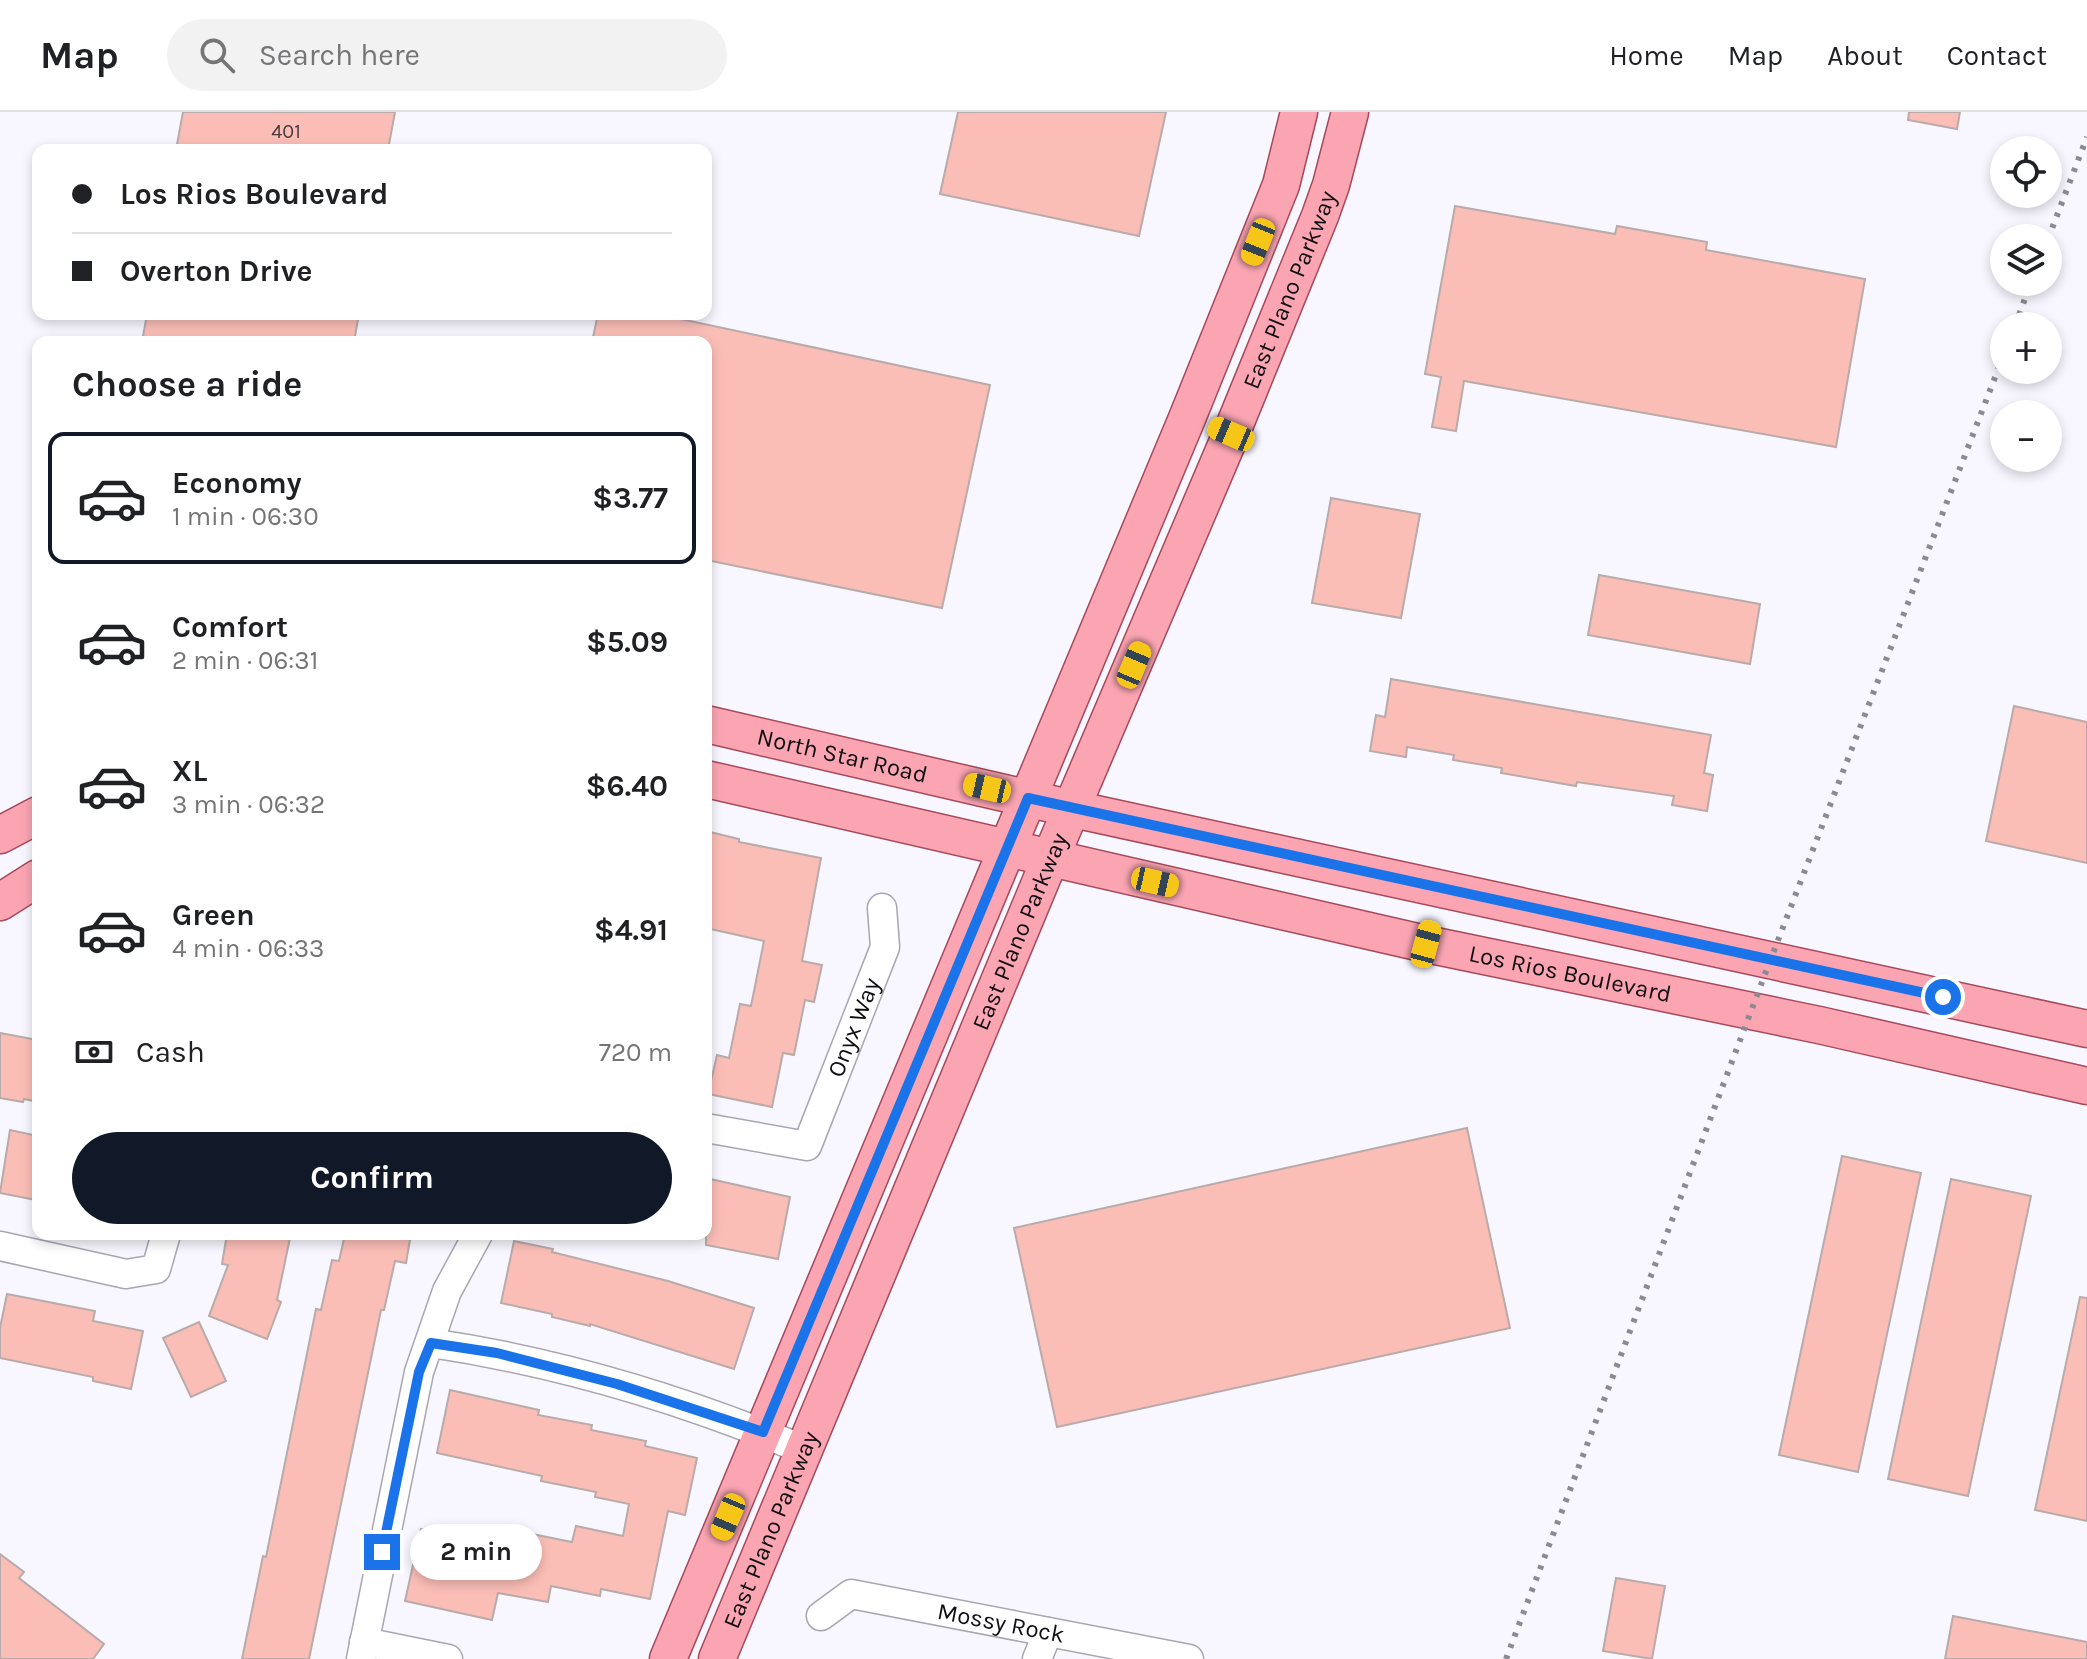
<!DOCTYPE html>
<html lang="en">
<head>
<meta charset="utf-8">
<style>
	body { margin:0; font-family:Karla,sans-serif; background:#f2f2f2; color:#202124; height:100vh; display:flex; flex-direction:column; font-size:30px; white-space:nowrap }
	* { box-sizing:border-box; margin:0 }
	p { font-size:26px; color:#757577 }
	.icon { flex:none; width:44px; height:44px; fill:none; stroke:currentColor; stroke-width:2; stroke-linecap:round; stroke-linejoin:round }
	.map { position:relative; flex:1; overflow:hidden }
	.sheet { position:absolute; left:32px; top:224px; width:680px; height:904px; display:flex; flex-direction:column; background:#fff; border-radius:16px; box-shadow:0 4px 12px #0003 }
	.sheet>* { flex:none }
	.top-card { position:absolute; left:32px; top:32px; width:680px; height:176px; border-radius:16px; box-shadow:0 4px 12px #0003; display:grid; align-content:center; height:176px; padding:0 40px; background:#fff }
	.controls { position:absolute; left:1990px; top:24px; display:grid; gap:16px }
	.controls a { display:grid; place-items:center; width:72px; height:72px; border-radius:50%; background:#fff; box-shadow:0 4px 12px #0003; font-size:40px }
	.end { position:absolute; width:36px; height:36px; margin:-18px; border:10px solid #1a73e8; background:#fff; box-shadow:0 0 0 4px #fff }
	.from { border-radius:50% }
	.bubble { position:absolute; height:56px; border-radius:28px; background:#fff; box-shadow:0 4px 12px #0003; font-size:26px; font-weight:700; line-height:56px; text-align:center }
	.car { position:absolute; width:24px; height:48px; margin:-24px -12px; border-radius:10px; box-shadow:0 0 6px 2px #0007; background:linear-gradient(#f5c518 24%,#345 0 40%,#f5c518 0 76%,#345 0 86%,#f5c518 0) }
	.top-card b { display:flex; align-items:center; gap:28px; height:76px; font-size:30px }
	.top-card b+b { border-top:2px solid #e0e0e0 }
	.top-card i { width:20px; height:20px; background:#202124 }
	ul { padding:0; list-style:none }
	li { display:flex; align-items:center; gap:24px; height:132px; margin:0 16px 12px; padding:0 24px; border:4px solid transparent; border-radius:16px }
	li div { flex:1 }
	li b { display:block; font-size:30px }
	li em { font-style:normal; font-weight:700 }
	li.selected { border-color:#111827 }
	li>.icon { width:72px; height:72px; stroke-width:1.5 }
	h2 { padding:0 40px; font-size:36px; line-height:96px }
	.pay { display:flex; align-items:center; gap:20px; height:88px; padding:0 40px; font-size:30px }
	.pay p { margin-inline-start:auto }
	.button { display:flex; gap:16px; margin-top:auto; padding:16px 40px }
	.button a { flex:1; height:92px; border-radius:48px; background:#111827; color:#fff; font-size:32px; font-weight:700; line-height:92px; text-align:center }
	header { display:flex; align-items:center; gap:48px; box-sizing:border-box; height:112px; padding:0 40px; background:#fff; border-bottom:2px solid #e0e0e0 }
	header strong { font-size:38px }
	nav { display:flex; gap:44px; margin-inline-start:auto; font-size:28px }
	.search { width:560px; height:72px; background:#f2f2f2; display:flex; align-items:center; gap:20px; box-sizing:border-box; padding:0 28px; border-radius:44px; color:#757577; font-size:30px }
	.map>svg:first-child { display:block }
	.building { fill:#fbbeb7; stroke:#b8aba9; stroke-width:2 }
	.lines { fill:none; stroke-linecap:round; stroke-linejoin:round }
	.minor-casing { stroke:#a9a6b1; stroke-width:31 }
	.major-casing { stroke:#a6495a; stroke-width:39 }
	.minor { stroke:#fff; stroke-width:28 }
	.major { stroke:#fba5b3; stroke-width:36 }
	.rail { stroke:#8c8a91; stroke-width:6; stroke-dasharray:4 8; stroke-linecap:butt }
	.route { stroke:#1a73e8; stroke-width:10 }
	.labels { text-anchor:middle; stroke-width:8; stroke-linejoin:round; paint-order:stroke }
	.number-label { font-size:20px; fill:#4a3a3b }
	.street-label { font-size:24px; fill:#0f0e12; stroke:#fff }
</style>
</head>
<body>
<header>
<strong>Map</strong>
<div class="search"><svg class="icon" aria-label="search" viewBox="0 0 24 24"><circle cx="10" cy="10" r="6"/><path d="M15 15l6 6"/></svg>Search here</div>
<nav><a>Home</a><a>Map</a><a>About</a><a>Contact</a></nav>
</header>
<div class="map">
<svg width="2087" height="1547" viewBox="0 0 2087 1547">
	<rect width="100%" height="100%" fill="#f8f6ff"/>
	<g class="building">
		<path d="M183,0H395L388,38H176Z"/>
		<path d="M958,0H1166L1139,124L940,82Z"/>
		<path d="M1909,0H1960L1957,17L1908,8Z"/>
		<path d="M1455,94L1615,122L1617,114L1707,130L1706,138L1865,167L1836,335L1464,269L1456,319L1432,315L1441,265L1425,262Z"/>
		<path d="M147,202H359L354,230H142Z"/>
		<path d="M598,202H657L990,273L942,496L706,448V230H592Z"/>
		<path d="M1331,386L1420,402L1401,506L1312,491Z"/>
		<path d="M1599,463L1760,492L1750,552L1588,523Z"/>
		<path d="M1391,567L1711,623L1704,661L1713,663L1707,699L1672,693L1674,684L1577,670L1576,674L1501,661L1502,656L1453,648L1454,643L1407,635L1406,645L1370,639L1376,603L1385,605Z"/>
		<path d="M2014,594L2087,610V751L1986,729Z"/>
		<path d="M706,719L739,727V730L821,746L802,849L822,853L814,890L805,888L794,943L783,941L772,995L708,982L717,943L729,946L740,892L751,894L764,829L706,816Z"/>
		<path d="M0,921L38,928V990L24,987L23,990L0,986Z"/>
		<path d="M1467,1016L1510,1216L1057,1315L1014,1116Z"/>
		<path d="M10,1018L38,1024L36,1088L0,1081Z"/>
		<path d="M1842,1044L1921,1061L1858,1360L1779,1343Z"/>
		<path d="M706,1066L790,1085L778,1147L706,1133Z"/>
		<path d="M1951,1067L2031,1084L1968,1384L1888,1367Z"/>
		<path d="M227,1122H272L290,1126L277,1188L281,1190L267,1227L209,1204L228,1153L222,1152Z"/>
		<path d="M345,1122H411L406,1151L395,1149L384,1198H381L309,1547H242L263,1444L266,1445L316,1197L321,1198L332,1148L339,1149Z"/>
		<path d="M514,1129L553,1137L552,1140L668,1169L754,1196L734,1257L590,1212V1214L552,1205V1202L501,1191Z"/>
		<path d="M7,1182L95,1199L93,1209L143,1219L131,1277L93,1269V1265L0,1246V1216Z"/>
		<path d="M2080,1185L2087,1186V1409L2035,1398Z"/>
		<path d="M199,1210L226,1269L191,1285L163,1226Z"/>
		<path d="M450,1278L539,1298L538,1303L592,1313L591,1318L646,1329L645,1334L697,1346L685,1403L668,1399L650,1487L601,1477L600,1484L551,1474L548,1490L498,1481L492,1508L405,1489L421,1417L446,1423L444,1432L516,1448L522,1420L572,1430L576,1414L623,1424L629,1392L595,1385L596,1380L541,1369L542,1364L437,1341Z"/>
		<path d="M0,1442L24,1460L19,1466L104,1532L93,1547H0Z"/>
		<path d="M1616,1466L1665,1474L1652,1547L1603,1539Z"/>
		<path d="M1953,1504L2087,1530V1547H1945Z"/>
	</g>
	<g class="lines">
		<defs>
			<g id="minor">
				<path id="s1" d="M706,1016L807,1034L885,835L882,796"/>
				<path d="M0,1134L126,1162L156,1157L166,1122"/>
				<path d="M431,1231C558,1250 685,1288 804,1338"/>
				<path id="s2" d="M821,1504L851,1482L1189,1547"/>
				<path d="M364,1530L448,1547"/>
				<path d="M361,1547L419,1260L447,1179L478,1122"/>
				<path d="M1037,1547L1048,1520"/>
			</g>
			<g id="major">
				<path id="s3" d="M706,612L1073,697L2087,917"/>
				<path id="s4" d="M706,667L1426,832L1819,913L2087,974"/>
				<path d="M0,723L38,703"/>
				<path d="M0,790L38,766"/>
				<path d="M668,1547L1188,304L1281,73L1299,0"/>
				<path id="s5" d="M717,1547L1050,747L1231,322L1320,104L1331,73L1350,0"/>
			</g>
		</defs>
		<use href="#minor" class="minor-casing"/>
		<use href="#major" class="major-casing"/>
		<use href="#minor" class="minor"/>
		<use href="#major" class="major"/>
		<g class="rail">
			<path d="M2048,127L2087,25"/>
			<path d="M2015,214L2031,170"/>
			<path d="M1506,1547L1770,849L2004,242"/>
		</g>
	</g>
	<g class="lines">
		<path class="route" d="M382,1440L419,1260L431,1231L497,1241L617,1272L763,1320L1028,686L1943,885"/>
	</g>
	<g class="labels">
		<g class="number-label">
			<text x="286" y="26">401</text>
		</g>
		<g class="street-label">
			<text dy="8" stroke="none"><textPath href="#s5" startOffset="1484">East Plano Parkway</textPath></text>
			<text dy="8" stroke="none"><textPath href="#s3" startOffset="140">North Star Road</textPath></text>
			<text dy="8" stroke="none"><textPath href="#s5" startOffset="788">East Plano Parkway</textPath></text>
			<text dy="8" stroke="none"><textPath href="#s4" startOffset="886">Los Rios Boulevard</textPath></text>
			<text dy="8" stroke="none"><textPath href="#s1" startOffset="230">Onyx Way</textPath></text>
			<text dy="8" stroke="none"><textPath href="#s5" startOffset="140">East Plano Parkway</textPath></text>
			<text dy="8" stroke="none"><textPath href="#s2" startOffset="190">Mossy Rock</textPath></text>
		</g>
	</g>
</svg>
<div class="controls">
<a><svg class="icon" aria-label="locate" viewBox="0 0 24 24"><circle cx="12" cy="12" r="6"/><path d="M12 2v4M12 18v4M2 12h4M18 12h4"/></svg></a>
<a><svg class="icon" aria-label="layers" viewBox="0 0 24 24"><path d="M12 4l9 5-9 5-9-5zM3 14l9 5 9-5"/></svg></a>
<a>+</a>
<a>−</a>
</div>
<i class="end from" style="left:1943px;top:885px"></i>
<i class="end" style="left:382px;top:1440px"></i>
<div class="bubble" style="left:410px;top:1412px;width:132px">2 min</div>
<i class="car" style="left:1258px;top:130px;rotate:202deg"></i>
<i class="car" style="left:1231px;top:322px;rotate:293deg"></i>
<i class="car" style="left:1134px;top:553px;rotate:23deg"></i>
<i class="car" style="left:987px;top:676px;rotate:283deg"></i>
<i class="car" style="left:1155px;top:770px;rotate:103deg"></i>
<i class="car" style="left:1426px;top:832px;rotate:15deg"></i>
<i class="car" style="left:728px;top:1405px;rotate:203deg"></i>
<div class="top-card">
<b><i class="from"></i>Los Rios Boulevard</b>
<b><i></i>Overton Drive</b>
</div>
<section class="sheet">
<h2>Choose a ride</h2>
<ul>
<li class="selected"><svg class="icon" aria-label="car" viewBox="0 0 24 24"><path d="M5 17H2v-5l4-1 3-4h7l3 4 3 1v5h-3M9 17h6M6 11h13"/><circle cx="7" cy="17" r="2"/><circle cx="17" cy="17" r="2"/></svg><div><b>Economy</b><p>1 min · 06:30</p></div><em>$3.77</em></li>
<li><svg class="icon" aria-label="car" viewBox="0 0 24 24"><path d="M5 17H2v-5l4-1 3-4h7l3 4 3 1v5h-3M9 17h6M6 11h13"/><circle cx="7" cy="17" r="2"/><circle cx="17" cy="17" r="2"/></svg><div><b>Comfort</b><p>2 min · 06:31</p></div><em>$5.09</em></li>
<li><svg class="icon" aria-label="car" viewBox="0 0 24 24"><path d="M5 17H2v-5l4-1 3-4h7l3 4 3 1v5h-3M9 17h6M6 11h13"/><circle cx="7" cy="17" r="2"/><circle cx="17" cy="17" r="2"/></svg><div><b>XL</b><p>3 min · 06:32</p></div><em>$6.40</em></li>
<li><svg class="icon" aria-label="car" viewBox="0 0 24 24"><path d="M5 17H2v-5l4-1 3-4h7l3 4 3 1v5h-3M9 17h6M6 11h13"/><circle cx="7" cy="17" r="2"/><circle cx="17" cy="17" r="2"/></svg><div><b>Green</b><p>4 min · 06:33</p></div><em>$4.91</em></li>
</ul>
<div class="pay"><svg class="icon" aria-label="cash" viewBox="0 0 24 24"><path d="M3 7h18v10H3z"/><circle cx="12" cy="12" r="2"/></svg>Cash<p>720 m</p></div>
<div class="button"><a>Confirm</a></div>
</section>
</div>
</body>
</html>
